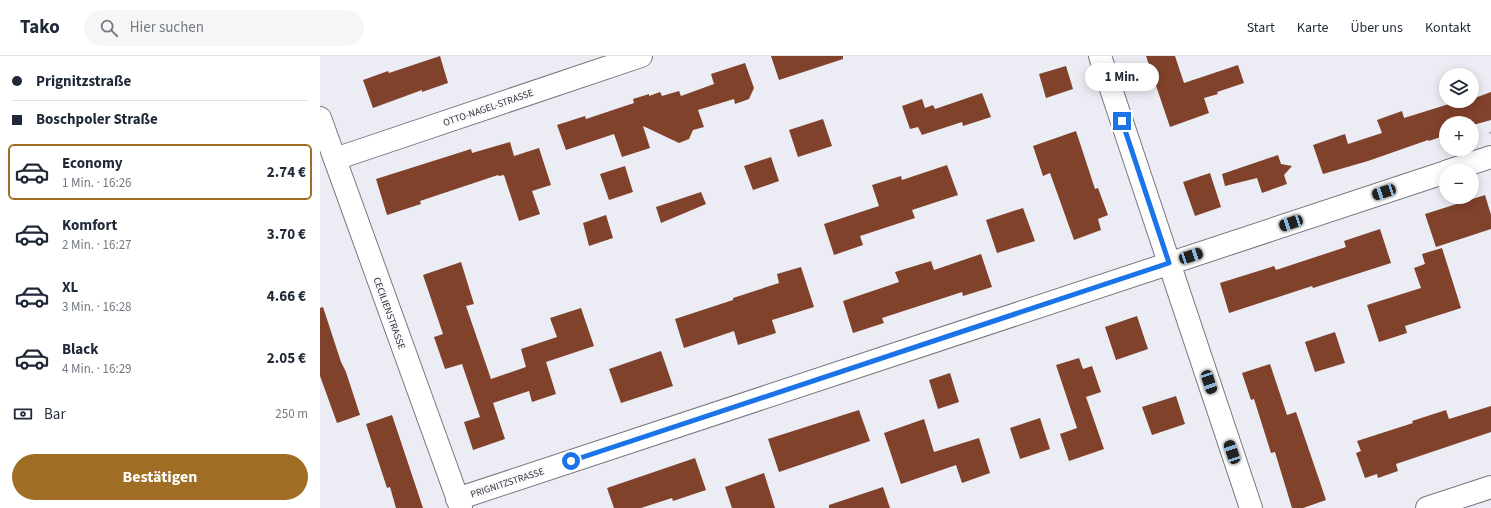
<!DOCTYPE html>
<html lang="de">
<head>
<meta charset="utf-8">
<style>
	body { margin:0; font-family:"Source Sans 3",sans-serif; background:#f6f6f7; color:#1f2937; height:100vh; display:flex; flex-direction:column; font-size:15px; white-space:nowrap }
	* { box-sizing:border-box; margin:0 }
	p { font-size:13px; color:#747a83 }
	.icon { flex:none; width:22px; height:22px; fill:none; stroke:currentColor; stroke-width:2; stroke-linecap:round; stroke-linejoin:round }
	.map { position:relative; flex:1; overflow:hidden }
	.sheet { display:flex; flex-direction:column; background:#fff; width:320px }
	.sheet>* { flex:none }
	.top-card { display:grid; align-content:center; height:88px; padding:0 12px; background:#fff }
	.tools { position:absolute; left:1119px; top:12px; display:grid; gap:8px }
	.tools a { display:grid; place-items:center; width:40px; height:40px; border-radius:50%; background:#fff; box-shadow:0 2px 10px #0003; font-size:20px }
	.end { position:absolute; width:18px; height:18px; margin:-9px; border:5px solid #1a73e8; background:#fff; box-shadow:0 0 0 2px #fff }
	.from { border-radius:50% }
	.bubble { position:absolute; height:28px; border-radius:14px; background:#fff; box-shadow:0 2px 10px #0003; font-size:13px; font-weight:700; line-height:28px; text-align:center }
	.car { position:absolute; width:12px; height:24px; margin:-12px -6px; border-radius:5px; box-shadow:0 0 3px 1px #0007; background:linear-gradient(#222 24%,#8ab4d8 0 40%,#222 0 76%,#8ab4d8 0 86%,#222 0) }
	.top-card b { display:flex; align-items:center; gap:14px; height:38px; font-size:15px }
	.top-card b+b { border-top:1px solid #e0e1e3 }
	.top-card i { width:10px; height:10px; background:#1f2937 }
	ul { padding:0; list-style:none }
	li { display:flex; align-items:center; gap:12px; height:56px; margin:0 8px 6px; padding:0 4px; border:2px solid transparent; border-radius:6px }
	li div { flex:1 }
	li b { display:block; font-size:15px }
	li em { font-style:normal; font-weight:700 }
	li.active { border-color:#a06d24 }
	li>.icon { width:36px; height:36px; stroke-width:1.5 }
	.pay { display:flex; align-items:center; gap:10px; height:44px; padding:0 12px; font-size:15px }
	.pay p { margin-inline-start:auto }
	.button { display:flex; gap:8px; margin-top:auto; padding:8px 12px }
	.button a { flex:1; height:46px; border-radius:24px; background:#a06d24; color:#fff; font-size:16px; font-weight:700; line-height:46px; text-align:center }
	header { display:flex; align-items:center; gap:24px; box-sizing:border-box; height:56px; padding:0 20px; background:#fff; border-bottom:1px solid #e0e1e3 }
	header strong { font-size:19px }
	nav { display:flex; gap:22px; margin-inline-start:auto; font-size:14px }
	.search { width:280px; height:36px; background:#f6f6f7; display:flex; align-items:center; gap:10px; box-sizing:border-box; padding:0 14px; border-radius:22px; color:#747a83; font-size:15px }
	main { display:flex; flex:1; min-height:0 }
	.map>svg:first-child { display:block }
	.building { fill:#80422b }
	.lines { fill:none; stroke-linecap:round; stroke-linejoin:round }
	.minor-casing { stroke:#77777e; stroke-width:24 }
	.path { stroke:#afafb5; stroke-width:2.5; stroke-dasharray:2 3; stroke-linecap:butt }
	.minor { stroke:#fff; stroke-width:22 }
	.route { stroke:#1a73e8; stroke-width:5 }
	.labels { text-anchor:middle; stroke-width:4; stroke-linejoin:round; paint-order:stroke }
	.street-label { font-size:10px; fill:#353538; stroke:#fafafe }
</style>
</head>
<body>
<header>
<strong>Tako</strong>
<div class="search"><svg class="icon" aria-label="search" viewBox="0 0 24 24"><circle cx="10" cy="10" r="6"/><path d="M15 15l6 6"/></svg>Hier suchen</div>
<nav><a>Start</a><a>Karte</a><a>Über uns</a><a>Kontakt</a></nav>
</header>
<main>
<section class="sheet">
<div class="top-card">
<b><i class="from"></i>Prignitzstraße</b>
<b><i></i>Boschpoler Straße</b>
</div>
<ul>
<li class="active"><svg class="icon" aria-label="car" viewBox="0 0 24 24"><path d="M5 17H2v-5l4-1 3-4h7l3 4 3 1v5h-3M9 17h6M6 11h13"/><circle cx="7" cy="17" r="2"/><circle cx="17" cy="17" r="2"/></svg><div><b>Economy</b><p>1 Min. · 16:26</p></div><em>2.74 €</em></li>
<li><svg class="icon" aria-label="car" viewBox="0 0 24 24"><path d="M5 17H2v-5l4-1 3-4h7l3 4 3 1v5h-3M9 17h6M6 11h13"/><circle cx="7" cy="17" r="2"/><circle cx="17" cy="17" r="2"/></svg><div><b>Komfort</b><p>2 Min. · 16:27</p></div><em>3.70 €</em></li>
<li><svg class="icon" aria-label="car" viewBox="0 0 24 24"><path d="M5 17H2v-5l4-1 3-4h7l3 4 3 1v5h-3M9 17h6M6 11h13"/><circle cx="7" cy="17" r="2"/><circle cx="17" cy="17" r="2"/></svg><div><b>XL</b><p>3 Min. · 16:28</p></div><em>4.66 €</em></li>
<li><svg class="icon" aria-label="car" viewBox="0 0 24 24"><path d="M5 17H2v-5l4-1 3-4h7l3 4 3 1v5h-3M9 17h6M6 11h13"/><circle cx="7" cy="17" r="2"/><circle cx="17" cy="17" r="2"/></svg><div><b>Black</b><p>4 Min. · 16:29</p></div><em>2.05 €</em></li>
</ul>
<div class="pay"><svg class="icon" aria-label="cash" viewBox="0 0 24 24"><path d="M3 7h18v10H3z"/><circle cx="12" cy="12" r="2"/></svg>Bar<p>250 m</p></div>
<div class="button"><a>Bestätigen</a></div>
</section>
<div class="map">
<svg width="1171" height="452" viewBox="0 0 1171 452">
	<rect width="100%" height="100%" fill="#ececf4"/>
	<g class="building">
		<path d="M120,0L128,27L102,36V34L53,52L43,24L68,15L69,17Z"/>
		<path d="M451,0H523V3L459,24Z"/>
		<path d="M826,0H855L864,27L918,9L924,27L897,36L898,38L884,42L889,57L850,71Z"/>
		<path d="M425,7L434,32L429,43L415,48L414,43L378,54L384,71L373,74L369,83L359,87L323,70L330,92L302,101L294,78L246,94L237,69L265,60L266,63L314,47L313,43L329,38V40L340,36L342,40L359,35L361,40L394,28L391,18Z"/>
		<path d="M746,10L753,33L726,42L719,18Z"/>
		<path d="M1171,36V64L1153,69L1154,71H1152V67H1126V79L1109,85L1108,84L1048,105L1003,118L993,89L1025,78L1028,88L1062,77L1057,64L1082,55L1084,62L1129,48L1130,50L1145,45H1152V43Z"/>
		<path d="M662,37L671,61L643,70L642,66L602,79L598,71L590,73L582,50L602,43L605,52L613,49L615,53Z"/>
		<path d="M503,63L512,90L478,101L469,74Z"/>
		<path d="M756,75L775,133L778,132L788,159L778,163L781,174L754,184L730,117L723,120L713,90Z"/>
		<path d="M190,86L194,100L219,92L231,129L212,135L220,158L199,165L184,119L179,120L178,119L100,145L101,148L67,159L56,123L151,93L152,97Z"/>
		<path d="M958,99L961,108L972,110L964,119L967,128L942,137L937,122L905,130L902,118Z"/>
		<path d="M451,101L459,125L433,134L424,110Z"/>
		<path d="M627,109L638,139L592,154L595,162L540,180L543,189L514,199L504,168L559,150L552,129L581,120L582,124Z"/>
		<path d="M305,110L313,136L289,144L280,118Z"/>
		<path d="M890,117L901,151L875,160L863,126Z"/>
		<path d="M381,136L386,148L341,167L336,151Z"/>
		<path d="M1165,139L1171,159V173L1116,191L1105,158Z"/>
		<path d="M703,152L715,185L677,197L666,164Z"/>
		<path d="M286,159L293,182L269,190L263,167Z"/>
		<path d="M1060,173L1071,207L993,232L992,230L909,257L900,227L954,210L956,214L1026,191L1024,185Z"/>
		<path d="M1122,192L1141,252L1085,270L1087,277L1059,286L1047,249L1101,232L1094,212L1105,208L1102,198Z"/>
		<path d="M661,198L672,231L643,240L642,236L562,262L564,267L533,277L523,245L579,226L575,216L611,205L614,214Z"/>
		<path d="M141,206L154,248L146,250L171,323L206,311L201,293L237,281L230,262L261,252L274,290L226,306L236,338L212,346L209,335L173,347L185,383L153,394L144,366L160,361L142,308L125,313L114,281L123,278L103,219Z"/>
		<path d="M481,211L494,251L452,264L456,277L418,289L414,275L364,292L355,263L413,244V242L459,227L457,218Z"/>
		<path d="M3,251L21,306L26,316L40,359L17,367L0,320V252Z"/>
		<path d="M817,260L828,293L796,304L785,271Z"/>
		<path d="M1015,276L1025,307L995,316L985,286Z"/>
		<path d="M341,295L353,330L301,347L289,313Z"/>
		<path d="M759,302L763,313L772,310L781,336L766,341L784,393L749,405L740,378L757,372L736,309Z"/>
		<path d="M950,308L967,359L976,356L1006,444L983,452H972L955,396L951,397L934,343L931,344L922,317Z"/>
		<path d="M630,317L639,346L618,353L609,324Z"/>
		<path d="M856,340L865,368L832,379L822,351Z"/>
		<path d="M1171,350V376L1076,408L1078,415L1058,422L1057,418L1045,422L1036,397L1041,395L1037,385L1093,367L1092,365L1126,354L1129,363Z"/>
		<path d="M539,354L550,385L459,416L448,383Z"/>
		<path d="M72,359L103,452H76L70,431L67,432L46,368Z"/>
		<path d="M720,362L730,393L700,403L690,372Z"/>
		<path d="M604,363L614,396L659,382L670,417L642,427L636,409L581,428L564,377Z"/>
		<path d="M375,402L386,434L353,445L352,442L321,452H294L287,432Z"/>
		<path d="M444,417L455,452H412L405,431Z"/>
		<path d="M563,431L570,452H509V449Z"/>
	</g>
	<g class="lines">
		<defs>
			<g id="minor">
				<path d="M780,0L931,452"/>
				<path d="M0,62L141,452"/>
				<path d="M15,103L321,0"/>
				<path d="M1128,115L1171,101"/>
				<path d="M137,443L1126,116"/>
				<path d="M1107,452L1171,431"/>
			</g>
		</defs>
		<use href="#minor" class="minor-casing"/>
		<path class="path" d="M1170,76L1171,78"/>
		<use href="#minor" class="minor"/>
	</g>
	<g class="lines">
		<path class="route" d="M251,405L849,207L802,65"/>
	</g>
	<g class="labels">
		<g class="street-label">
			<text transform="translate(168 51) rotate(-19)" y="4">OTTO-NAGEL-STRASSE</text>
			<text transform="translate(70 257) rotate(70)" y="4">CECILIENSTRASSE</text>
			<text transform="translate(187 426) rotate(-18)" y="4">PRIGNITZSTRASSE</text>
		</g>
	</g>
</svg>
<div class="tools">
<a><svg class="icon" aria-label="layers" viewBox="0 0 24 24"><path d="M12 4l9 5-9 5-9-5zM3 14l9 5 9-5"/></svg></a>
<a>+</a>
<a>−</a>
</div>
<i class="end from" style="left:251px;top:405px"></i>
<i class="end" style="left:802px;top:65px"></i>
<div class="bubble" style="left:765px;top:7px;width:74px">1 Min.</div>
<i class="car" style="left:1064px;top:136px;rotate:252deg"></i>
<i class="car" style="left:971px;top:167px;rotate:251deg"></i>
<i class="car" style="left:871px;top:200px;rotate:72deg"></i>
<i class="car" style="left:889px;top:326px;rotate:162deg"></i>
<i class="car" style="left:912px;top:396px;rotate:341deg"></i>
</div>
</main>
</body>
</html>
